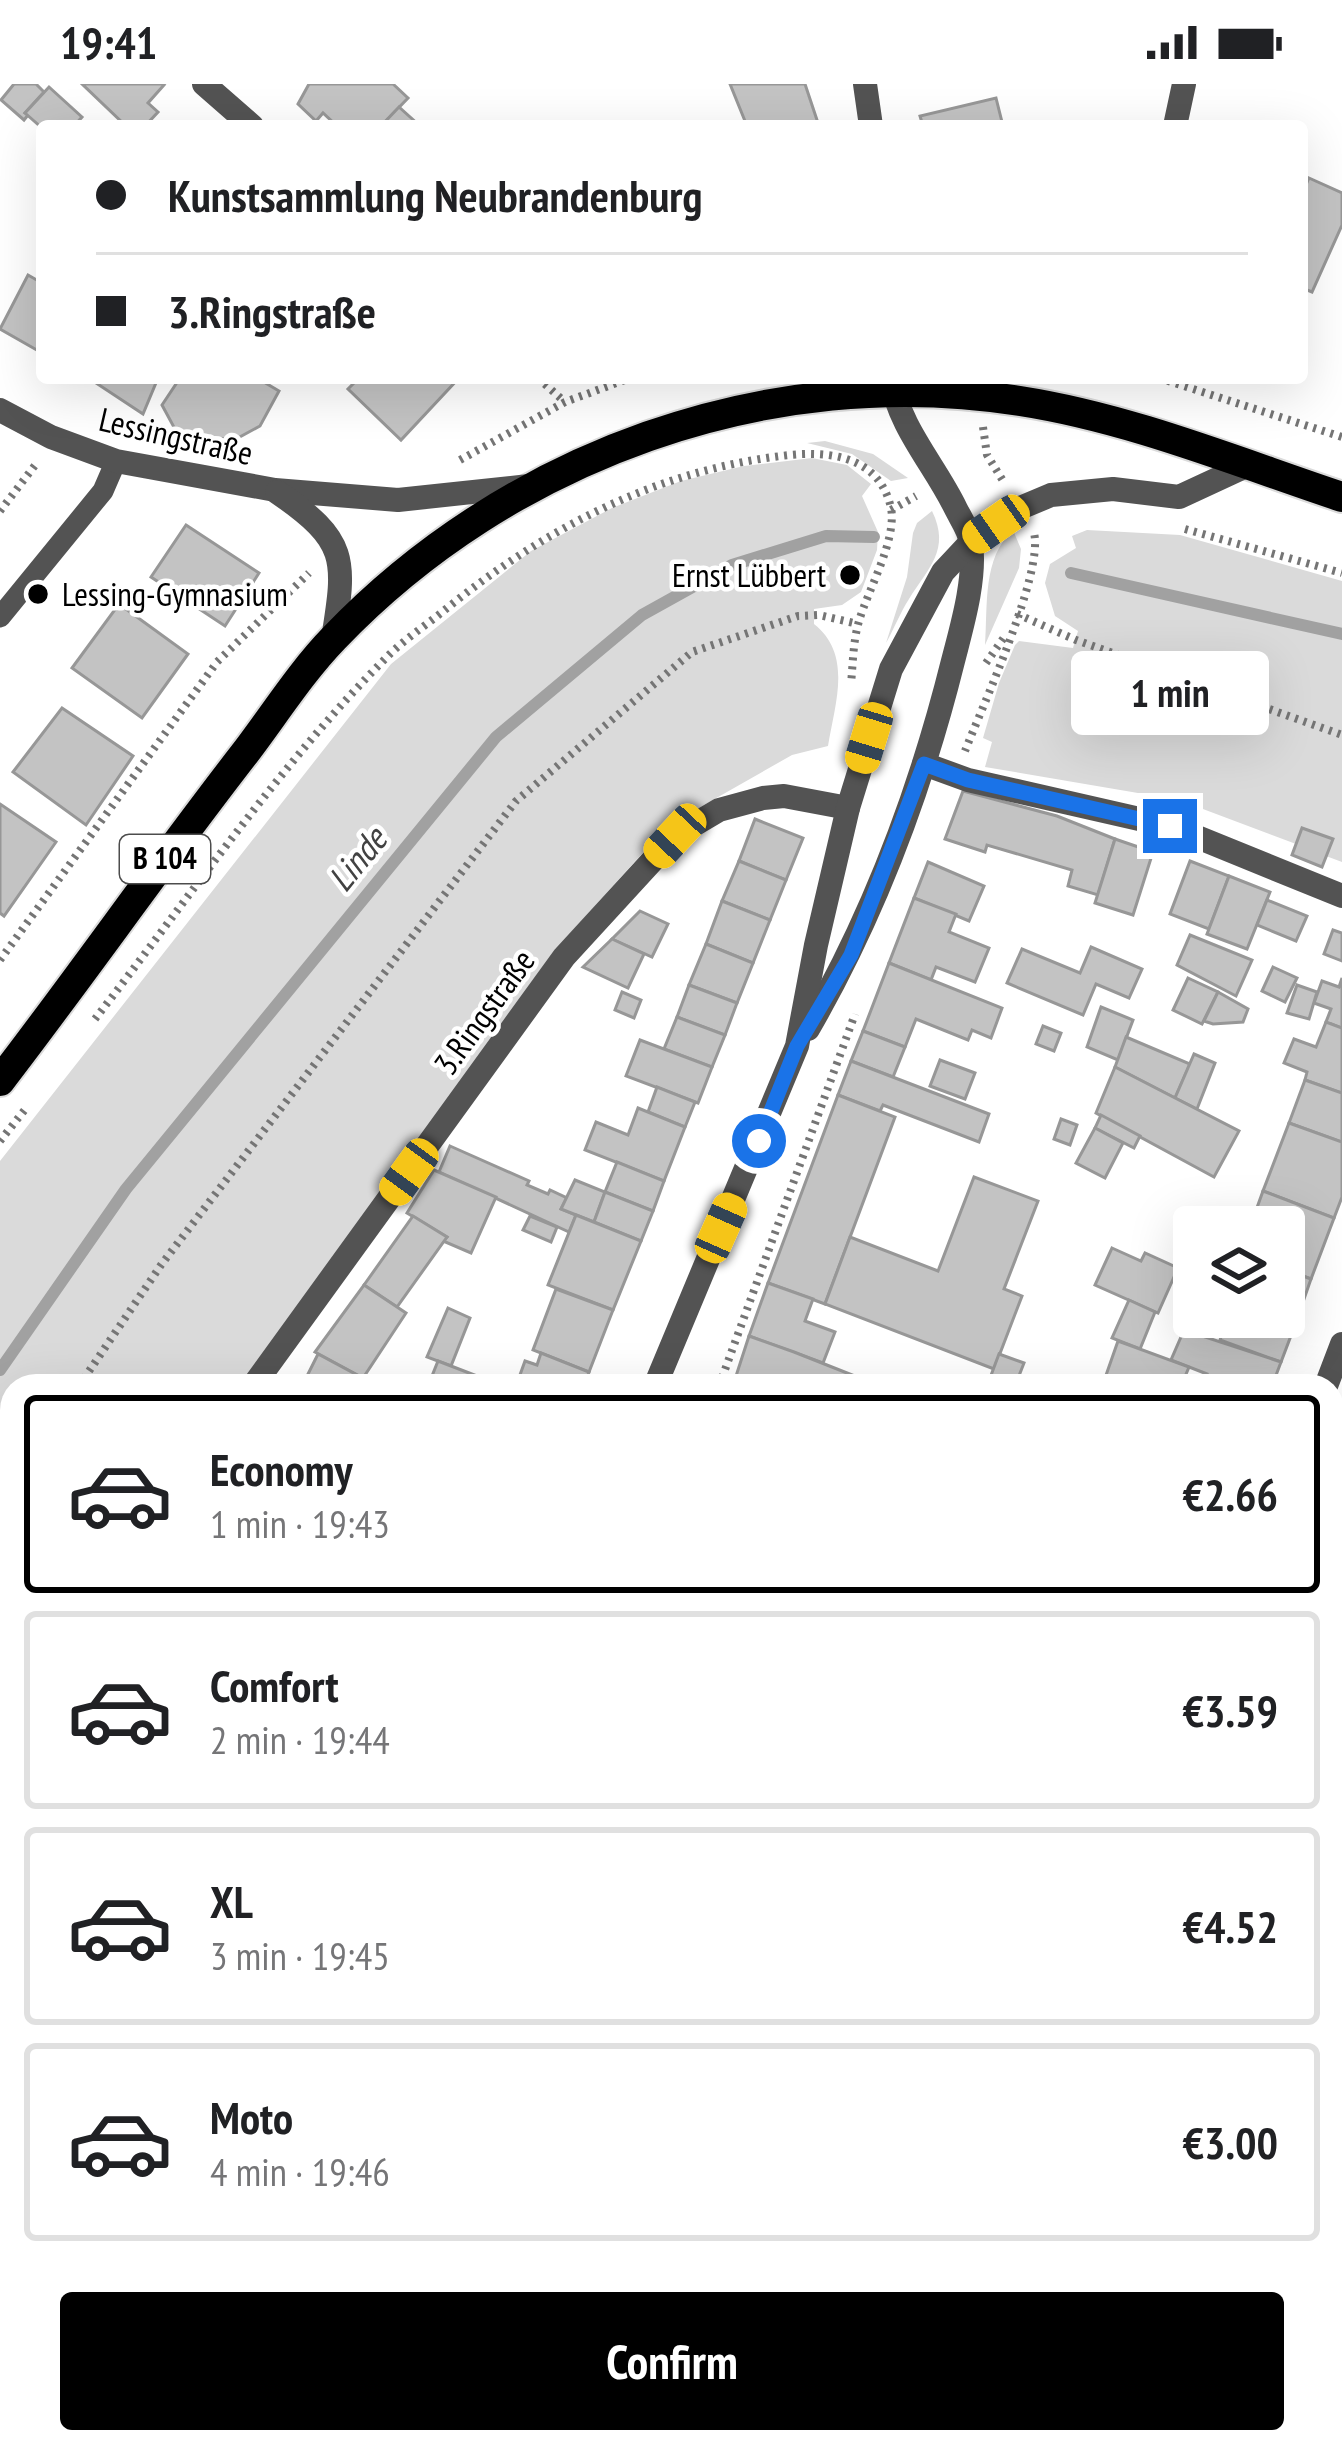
<!DOCTYPE html>
<html lang="en">
<head>
<meta charset="utf-8">
<style>
	body { margin:0; font-family:"PT Sans Narrow",sans-serif; background:#f2f2f2; color:#202124; height:100vh; display:flex; flex-direction:column; font-size:45px; white-space:nowrap }
	* { box-sizing:border-box; margin:0 }
	p { font-size:39px; color:#757577 }
	.icon { flex:none; width:66px; height:66px; fill:none; stroke:currentColor; stroke-width:2; stroke-linecap:round; stroke-linejoin:round }
	.map { position:relative; flex:1; overflow:hidden }
	.sheet { position:absolute; left:0px; top:1290px; width:1344px; height:1080px; display:flex; flex-direction:column; background:#fff; border-radius:36px 36px 0 0; box-shadow:0 12px 48px #0002 }
	.sheet>* { flex:none }
	.top-card { position:absolute; left:36px; top:36px; width:1272px; height:264px; border-radius:12px; box-shadow:0 12px 48px #0002; display:grid; align-content:center; height:264px; padding:0 60px; background:#fff }
	.buttons { position:absolute; left:1173px; top:1122px; display:grid; gap:24px }
	.buttons a { display:grid; place-items:center; width:132px; height:132px; border-radius:12px; background:#fff; box-shadow:0 12px 48px #0002; font-size:60px }
	.end { position:absolute; width:54px; height:54px; margin:-27px; border:15px solid #1a73e8; background:#fff; box-shadow:0 0 0 6px #fff }
	.from { border-radius:50% }
	.bubble { position:absolute; height:84px; border-radius:12px; background:#fff; box-shadow:0 12px 48px #0002; font-size:39px; font-weight:700; line-height:84px; text-align:center }
	.car { position:absolute; width:36px; height:72px; margin:-36px -18px; border-radius:15px; box-shadow:0 0 9px 3px #0007; background:linear-gradient(#f5c518 24%,#345 0 40%,#f5c518 0 76%,#345 0 86%,#f5c518 0) }
	.top-card b { display:flex; align-items:center; gap:42px; height:114px; font-size:45px }
	.top-card b+b { border-top:3px solid #e0e0e0 }
	.top-card i { width:30px; height:30px; background:#202124 }
	ul { padding:21px 0 0; list-style:none }
	li { display:flex; align-items:center; gap:36px; height:198px; margin:0 24px 18px; padding:0 36px; border:6px solid #e0e0e0; border-radius:12px }
	li div { flex:1 }
	li b { display:block; font-size:45px }
	li em { font-style:normal; font-weight:700 }
	li.current { border-color:#000 }
	li>.icon { width:108px; height:108px; stroke-width:1.5 }
	.action { display:flex; gap:24px; margin-top:auto; padding:24px 60px }
	.action a { flex:1; height:138px; border-radius:12px; background:#000; color:#fff; font-size:48px; font-weight:700; line-height:138px; text-align:center }
	.status { display:flex; justify-content:space-between; align-items:center; height:84px; padding:0 60px; background:#fff; direction:ltr }
	.status svg { height:33px; fill:currentColor }
	.map>svg:first-child { display:block }
	.green { fill:#dadada }
	.lines { fill:none; stroke-linecap:round; stroke-linejoin:round }
	.stream { stroke:#a1a1a1; stroke-width:12 }
	.building { fill:#c3c3c3; stroke:#979797; stroke-width:3 }
	.primary-casing { stroke:#dbdbdb; stroke-width:34 }
	.path { stroke:#757575; stroke-width:8; stroke-dasharray:3 6; stroke-linecap:butt }
	.lane { stroke:#535353; stroke-width:21 }
	.street { stroke:#535353; stroke-width:24 }
	.primary { stroke:#000; stroke-width:30 }
	.route { stroke:#1a73e8; stroke-width:15 }
	.poi-dot { fill:#000; stroke:#fff; stroke-width:4.5 }
	.labels { text-anchor:middle; stroke-width:9; stroke-linejoin:round; paint-order:stroke }
	.shield { fill:#fff; stroke:#4c4c4c; stroke-width:3 }
	.shield-label { font-size:30px; font-weight:bold; fill:#000 }
	.street-label { font-size:33px; fill:#000; stroke:#fff }
	.poi-label { font-size:33px; fill:#000; stroke:#fff; text-anchor:end }
	.water-label { font-size:36px; font-style:italic; fill:#424242; stroke:#fff }
</style>
</head>
<body>
<div class="status"><b>19:41</b><svg viewBox="0 0 49 12"><path d="M0 12V9h3v3zM5 12V6h3v6zM10 12V3h3v9zM15 12V0h3v12zM26 1h20v11H26zM47 4h2v5h-2z"/></svg></div>
<div class="map">
<svg width="1342" height="2370" viewBox="0 0 1342 2370">
	<rect width="100%" height="100%" fill="#fff"/>
	<g class="green">
		<path d="M825,357L873,370L908,394L891,397L852,370L807,359Z"/>
		<path d="M812,374L847,381L871,400L862,412L878,448L877,466L861,508L842,521L814,525V540C853,571 835,619 828,662L792,671L667,742L555,866L240,1302H12V1619L0,1636V1077L391,580L531,467L612,424L681,397L744,382Z"/>
		<path d="M932,427C951,466 928,484 909,515C900,529 894,545 886,559L907,493L913,449L917,439Z"/>
		<path d="M1013,446L1021,465L1019,484L985,561C988,522 982,474 1013,446Z"/>
		<path d="M1087,446L1180,451L1342,497V778L1326,772L1332,755L1303,744L1296,760L1179,716L985,683L992,658L983,654L999,599L1015,561L1019,557L1073,564L1078,547L1055,532L1045,499L1050,480L1076,464L1072,452Z"/>
		<path d="M1332,1986L1342,1995V2086L1332,2080Z"/>
		<path d="M1060,2358H1106L1102,2370H1056Z"/>
		<path d="M1119,2358H1167L1202,2370H1115Z"/>
	</g>
	<g class="lines">
		<g class="stream">
			<path d="M1071,489L1342,550"/>
			<path d="M0,1286L126,1105L496,653L642,531L732,481L826,452L874,453"/>
		</g>
	</g>
	<g class="building">
		<path d="M14,0H36L44,8L25,29L28,31L24,36L1,16Z"/>
		<path d="M82,0H162L164,1L148,19L158,28L145,42H126Z"/>
		<path d="M309,0H393L408,14L381,42H337L323,29L316,37L298,20Z"/>
		<path d="M730,0H805L819,42H742L745,37Z"/>
		<path d="M49,3L82,33L74,42L42,44L25,29Z"/>
		<path d="M996,14L1003,42H923L920,32Z"/>
		<path d="M399,23L420,42H381Z"/>
		<path d="M1309,94L1342,109V141L1312,208L1302,204V110Z"/>
		<path d="M28,191L42,199V269L0,245Z"/>
		<path d="M98,294H158L143,330L96,299Z"/>
		<path d="M180,294H257L279,307L260,342L236,355L211,354L176,347L162,321Z"/>
		<path d="M359,294H459L401,356L348,305Z"/>
		<path d="M186,441L259,489L225,542L151,493Z"/>
		<path d="M119,520L188,570L142,634L72,584Z"/>
		<path d="M62,624L133,672L86,741L13,688Z"/>
		<path d="M963,707L1057,732L1115,755L1098,811L1068,802L1072,786L987,761L985,768L945,755Z"/>
		<path d="M0,720L56,758L4,832L0,829Z"/>
		<path d="M755,735L803,754L786,796L739,777Z"/>
		<path d="M1302,744L1333,755L1322,783L1292,771Z"/>
		<path d="M1115,755L1153,768L1133,831L1095,819Z"/>
		<path d="M739,777L786,796L770,836L722,817Z"/>
		<path d="M1190,777L1229,792L1209,845L1170,830Z"/>
		<path d="M928,778L984,802L969,837L914,814Z"/>
		<path d="M1229,792L1270,808L1247,865L1207,850Z"/>
		<path d="M914,814L956,830L949,848L989,864L975,898L936,883L931,896L889,879Z"/>
		<path d="M1267,816L1307,832L1296,857L1257,841Z"/>
		<path d="M722,817L770,836L753,879L706,860Z"/>
		<path d="M640,827L668,840L652,873L612,855Z"/>
		<path d="M1333,846L1342,849V877L1324,870Z"/>
		<path d="M1190,851L1252,876L1236,912L1177,881Z"/>
		<path d="M612,855L644,870L628,904L583,883Z"/>
		<path d="M706,860L753,879L737,919L689,901Z"/>
		<path d="M1091,863L1142,885L1129,914L1096,900L1083,931L1007,899L1022,865L1080,889Z"/>
		<path d="M889,879L1002,924L991,954L972,946L968,956L916,935L905,963L863,947Z"/>
		<path d="M1273,883L1297,894L1285,918L1262,907Z"/>
		<path d="M1188,894L1218,908L1202,940L1173,926Z"/>
		<path d="M1342,894V944L1326,938L1331,925L1314,919L1322,897L1339,903Z"/>
		<path d="M689,901L737,919L725,951L677,933Z"/>
		<path d="M1297,901L1317,908L1309,935L1287,929Z"/>
		<path d="M622,908L641,916L634,934L615,926Z"/>
		<path d="M1218,908L1248,925L1243,938L1213,940L1204,937Z"/>
		<path d="M1101,923L1133,936L1118,976L1087,963Z"/>
		<path d="M677,933L725,951L712,983L664,965Z"/>
		<path d="M1326,938L1342,944V1009L1305,996L1307,988L1284,979L1294,955L1316,963Z"/>
		<path d="M1043,942L1061,949L1054,967L1036,960Z"/>
		<path d="M863,947L905,963L893,993L851,977Z"/>
		<path d="M1126,953L1190,980L1175,1014L1115,983Z"/>
		<path d="M640,956L712,983L698,1019L626,992Z"/>
		<path d="M1194,970L1215,979L1197,1025L1175,1014Z"/>
		<path d="M940,976L975,989L965,1015L930,1002Z"/>
		<path d="M851,977L989,1030L979,1058L883,1021L880,1027L838,1011Z"/>
		<path d="M1115,983L1239,1047L1214,1093L1096,1029Z"/>
		<path d="M1305,996L1342,1009V1058L1289,1039Z"/>
		<path d="M657,1003L695,1018L685,1043L648,1028Z"/>
		<path d="M838,1011L895,1033L825,1220L768,1199Z"/>
		<path d="M638,1024L685,1043L664,1097L585,1066L596,1038L628,1051Z"/>
		<path d="M1101,1031L1140,1052L1134,1064L1095,1044Z"/>
		<path d="M1061,1035L1077,1041L1070,1061L1054,1055Z"/>
		<path d="M1289,1039L1342,1058V1113L1334,1134L1263,1107Z"/>
		<path d="M1095,1044L1123,1059L1105,1094L1076,1079Z"/>
		<path d="M450,1062L529,1097L527,1101L548,1110L550,1106L567,1114L561,1125L576,1131L569,1148L439,1088Z"/>
		<path d="M617,1078L664,1097L653,1127L605,1108Z"/>
		<path d="M434,1086L496,1113L471,1169L443,1157L447,1153L407,1129Z"/>
		<path d="M974,1093L1038,1117L1004,1205L1022,1212L994,1285L825,1220L850,1153L938,1187Z"/>
		<path d="M575,1096L605,1108L594,1138L561,1125Z"/>
		<path d="M1263,1107L1334,1134L1311,1195L1284,1185V1143H1250Z"/>
		<path d="M605,1108L653,1127L641,1157L594,1138Z"/>
		<path d="M576,1131L641,1157L613,1226L548,1201Z"/>
		<path d="M413,1132L447,1153L397,1223L364,1201Z"/>
		<path d="M530,1132L557,1143L551,1158L523,1146Z"/>
		<path d="M1112,1164L1141,1177L1145,1169L1178,1184L1158,1229L1095,1201Z"/>
		<path d="M1284,1185L1311,1195L1295,1241L1274,1233H1284Z"/>
		<path d="M768,1199L813,1215L805,1237L835,1248L823,1279L749,1252Z"/>
		<path d="M364,1201L406,1229L363,1294L315,1268Z"/>
		<path d="M556,1205L613,1226L589,1288L533,1266Z"/>
		<path d="M1129,1216L1155,1228L1140,1265L1112,1254Z"/>
		<path d="M448,1224L470,1234L451,1282L427,1273Z"/>
		<path d="M1228,1233H1274L1295,1241L1281,1278L1220,1256Z"/>
		<path d="M1184,1246L1281,1278L1272,1302H1203L1207,1290L1171,1276Z"/>
		<path d="M749,1252L794,1268L880,1302H808L785,1293L781,1302H762L736,1292Z"/>
		<path d="M1118,1257L1189,1283L1181,1302H1126L1105,1294Z"/>
		<path d="M541,1269L589,1288L584,1302H516L525,1277L537,1281Z"/>
		<path d="M318,1270L372,1299L371,1302H302Z"/>
		<path d="M999,1270L1024,1279L1015,1302H987Z"/>
		<path d="M438,1277L503,1302H428Z"/>
		<path d="M736,1292L762,1302H732Z"/>
		<path d="M1342,1417V1608L1332,1634V1444Z"/>
		<path d="M1332,1690L1342,1694V1766L1332,1762Z"/>
		<path d="M12,1721V1776L0,1768V1738Z"/>
		<path d="M1332,1861L1342,1865V1944L1332,1941Z"/>
		<path d="M0,1885L12,1891V2139L0,2133Z"/>
		<path d="M1342,2179V2370H1273L1277,2358H1332V2206Z"/>
		<path d="M87,2358H152L147,2370H82Z"/>
		<path d="M602,2358H842L840,2363L858,2370H633Z"/>
		<path d="M990,2358H1060L1056,2370H985Z"/>
	</g>
	<g class="lines">
		<defs>
			<path id="primary" d="M0,997C83,889 161,777 245,669C274,631 301,588 334,554C508,372 769,277 1020,317C1130,334 1237,378 1342,413"/>
		</defs>
		<use href="#primary" class="primary-casing"/>
		<g class="path">
			<path d="M538,294L565,318"/>
			<path d="M1159,294L1342,353"/>
			<path d="M983,343L987,371L1005,400"/>
			<path d="M460,376L565,318L630,294"/>
			<path d="M891,426L916,412"/>
			<path d="M0,427L36,380"/>
			<path d="M1185,445L1342,489"/>
			<path d="M1017,530L1076,556L1342,651"/>
			<path d="M986,579L1005,552"/>
			<path d="M965,667C982,623 1044,489 1034,449"/>
			<path d="M0,876L217,578L309,489"/>
			<path d="M95,935C186,818 280,680 385,575C401,558 422,544 441,529C541,447 651,388 781,372C825,366 879,370 891,424C897,456 868,506 859,537C853,557 853,579 851,600"/>
			<path d="M0,1057L27,1023"/>
			<path d="M79,1302L161,1181L516,717L692,568L798,532L819,531L858,540"/>
			<path d="M719,1302L855,930"/>
			<path d="M0,1419L12,1401"/>
			<path d="M1332,1980L1342,1989"/>
			<path d="M1332,2087L1342,2092"/>
			<path d="M1183,2358L1218,2370"/>
			<path d="M76,2370L80,2358"/>
			<path d="M1108,2370L1112,2358"/>
		</g>
		<path class="lane" d="M0,533L103,407L116,377"/>
		<g class="street">
			<path d="M204,0L252,42"/>
			<path d="M865,0L871,42"/>
			<path d="M1175,42L1184,0"/>
			<path d="M0,326L51,353L116,377L275,406L398,416L529,402"/>
			<path d="M277,408C348,457 346,474 333,555"/>
			<path d="M924,680L968,696L1170,742L1342,812"/>
			<path d="M808,945C874,831 921,705 953,577C962,542 976,495 971,459C970,448 961,435 956,425C935,381 899,344 891,294"/>
			<path d="M253,1302L564,873L675,752L719,726L763,714L784,712L848,724"/>
			<path d="M655,1302L797,962L816,861L848,724L891,585L943,488L972,457L1020,424L1051,411L1113,405L1179,413L1248,381"/>
			<path d="M1326,1302L1342,1260"/>
			<path d="M0,1653L12,1636"/>
			<path d="M1332,1805L1342,1808"/>
			<path d="M391,2358L424,2370"/>
			<path d="M224,2370L229,2358"/>
			<path d="M927,2370L932,2358"/>
		</g>
		<use href="#primary" class="primary"/>
	</g>
	<g class="lines">
		<path class="route" d="M759,1057L797,962L851,871L924,680L968,696L1170,742"/>
	</g>
	<g class="poi-dot">
		<circle cx="850" cy="491" r="12"/>
		<circle cx="38" cy="510" r="12"/>
	</g>
	<g class="labels">
		<rect class="shield" x="120" y="751" width="90" height="48" rx="9"/>
		<g class="shield-label">
			<text x="165" y="785">B 104</text>
		</g>
		<g class="street-label">
			<text transform="translate(176 352) rotate(13)" y="12">Lessingstraße</text>
			<text transform="translate(484 928) rotate(-54)" y="12">3.Ringstraße</text>
		</g>
		<g class="poi-label">
			<text x="826" y="503">Ernst Lübbert</text>
			<text x="62" y="522" text-anchor="start">Lessing-Gymnasium</text>
		</g>
		<g class="water-label">
			<text transform="translate(357 775) rotate(-51)" y="13">Linde</text>
		</g>
	</g>
</svg>
<div class="buttons">
<a><svg class="icon" aria-label="layers" viewBox="0 0 24 24"><path d="M12 4l9 5-9 5-9-5zM3 14l9 5 9-5"/></svg></a>
</div>
<i class="end from" style="left:759px;top:1057px"></i>
<i class="end" style="left:1170px;top:742px"></i>
<div class="bubble" style="left:1071px;top:567px;width:198px">1 min</div>
<i class="car" style="left:996px;top:440px;rotate:235deg"></i>
<i class="car" style="left:869px;top:654px;rotate:197deg"></i>
<i class="car" style="left:675px;top:752px;rotate:223deg"></i>
<i class="car" style="left:409px;top:1088px;rotate:216deg"></i>
<i class="car" style="left:721px;top:1144px;rotate:24deg"></i>
<div class="top-card">
<b><i class="from"></i>Kunstsammlung Neubrandenburg</b>
<b><i></i>3.Ringstraße</b>
</div>
<section class="sheet">
<ul>
<li class="current"><svg class="icon" aria-label="car" viewBox="0 0 24 24"><path d="M5 17H2v-5l4-1 3-4h7l3 4 3 1v5h-3M9 17h6M6 11h13"/><circle cx="7" cy="17" r="2"/><circle cx="17" cy="17" r="2"/></svg><div><b>Economy</b><p>1 min · 19:43</p></div><em>€2.66</em></li>
<li><svg class="icon" aria-label="car" viewBox="0 0 24 24"><path d="M5 17H2v-5l4-1 3-4h7l3 4 3 1v5h-3M9 17h6M6 11h13"/><circle cx="7" cy="17" r="2"/><circle cx="17" cy="17" r="2"/></svg><div><b>Comfort</b><p>2 min · 19:44</p></div><em>€3.59</em></li>
<li><svg class="icon" aria-label="car" viewBox="0 0 24 24"><path d="M5 17H2v-5l4-1 3-4h7l3 4 3 1v5h-3M9 17h6M6 11h13"/><circle cx="7" cy="17" r="2"/><circle cx="17" cy="17" r="2"/></svg><div><b>XL</b><p>3 min · 19:45</p></div><em>€4.52</em></li>
<li><svg class="icon" aria-label="car" viewBox="0 0 24 24"><path d="M5 17H2v-5l4-1 3-4h7l3 4 3 1v5h-3M9 17h6M6 11h13"/><circle cx="7" cy="17" r="2"/><circle cx="17" cy="17" r="2"/></svg><div><b>Moto</b><p>4 min · 19:46</p></div><em>€3.00</em></li>
</ul>
<div class="action"><a>Confirm</a></div>
</section>
</div>
</body>
</html>
